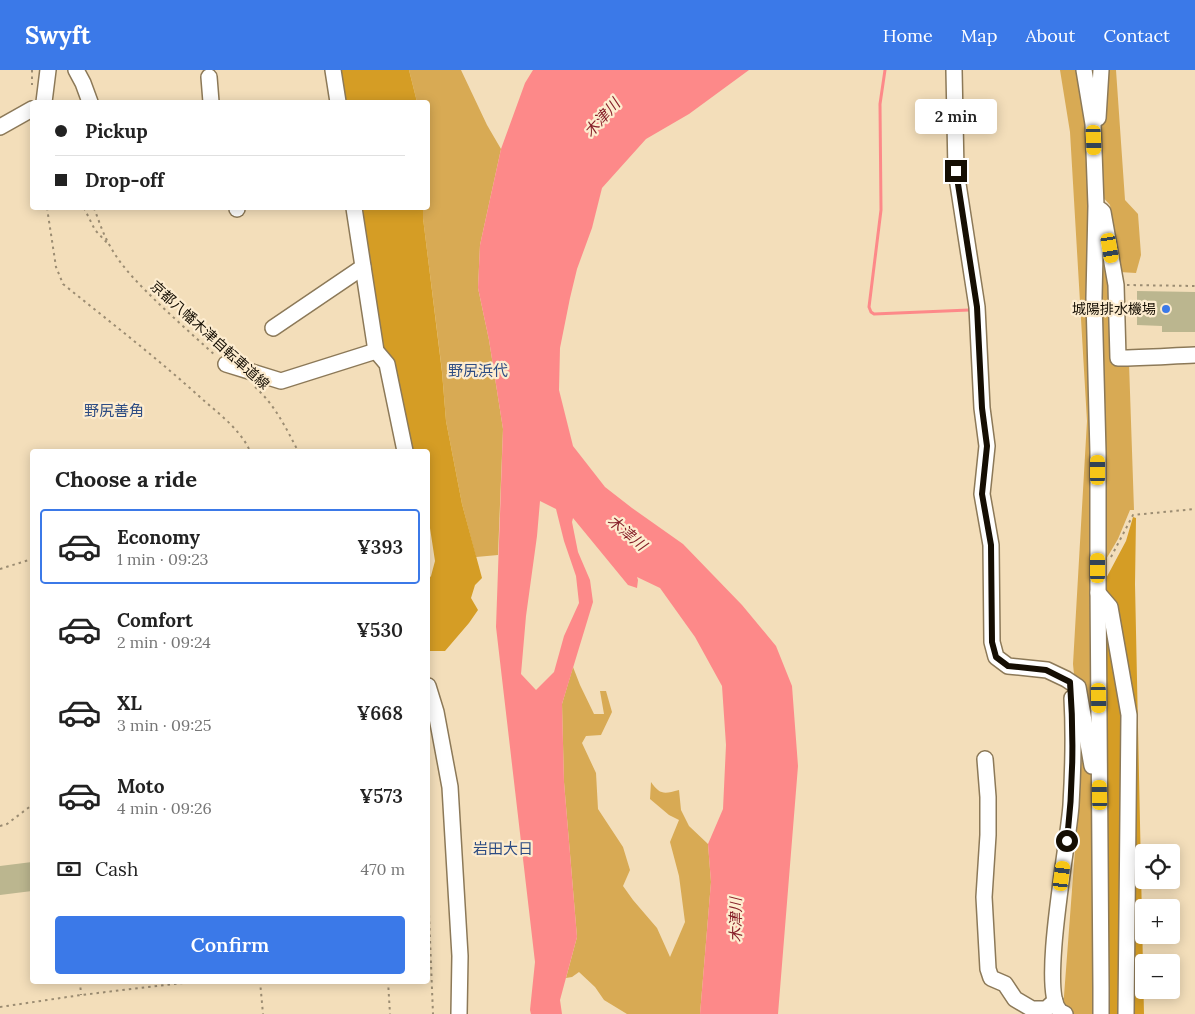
<!DOCTYPE html>
<html lang="en">
<head>
<meta charset="utf-8">
<style>
	body { margin:0; font-family:Lora,"Noto Sans JP",serif; background:#f6f6f6; color:#222; height:100vh; display:flex; flex-direction:column; font-size:19px; white-space:nowrap }
	* { box-sizing:border-box; margin:0 }
	p { font-size:16px; color:#767676 }
	.icon { flex:none; width:28px; height:28px; fill:none; stroke:currentColor; stroke-width:2; stroke-linecap:round; stroke-linejoin:round }
	.map { position:relative; flex:1; overflow:hidden }
	.side { position:absolute; left:30px; top:379px; width:400px; height:535px; display:flex; flex-direction:column; background:#fff; border-radius:5px; box-shadow:0 2px 12px #0003 }
	.side>* { flex:none }
	.hud { position:absolute; left:30px; top:30px; width:400px; height:110px; border-radius:5px; box-shadow:0 2px 12px #0003; display:grid; align-content:center; height:110px; padding:0 25px; background:#fff }
	.fabs { position:absolute; left:1135px; top:774px; display:grid; gap:10px }
	.fabs a { display:grid; place-items:center; width:45px; height:45px; border-radius:5px; background:#fff; box-shadow:0 2px 12px #0003; font-size:25px }
	.end { position:absolute; width:22px; height:22px; margin:-11px; border:6px solid #150e03; background:#fff; box-shadow:0 0 0 2px #fff }
	.from { border-radius:50% }
	.bubble { position:absolute; height:35px; border-radius:5px; background:#fff; box-shadow:0 2px 12px #0003; font-size:16px; font-weight:600; line-height:35px; text-align:center }
	.car { position:absolute; width:15px; height:30px; margin:-15px -8px; border-radius:6px; box-shadow:0 0 4px 1px #0007; background:linear-gradient(#f5c518 24%,#345 0 40%,#f5c518 0 76%,#345 0 86%,#f5c518 0) }
	.hud b { display:flex; align-items:center; gap:18px; height:48px; font-size:19px }
	.hud b+b { border-top:1px solid #e0e0e0 }
	.hud i { width:12px; height:12px; background:#222 }
	ul { padding:0; list-style:none }
	li { display:flex; align-items:center; gap:15px; height:75px; margin:0 10px 8px; padding:0 15px; border:2px solid transparent; border-radius:5px }
	li div { flex:1 }
	li b { display:block; font-size:19px }
	li em { font-style:normal; font-weight:600 }
	li.selected { border-color:#3b79e8 }
	li>.icon { width:45px; height:45px; stroke-width:1.5 }
	h2 { padding:0 25px; font-size:22px; line-height:60px }
	.pay { display:flex; align-items:center; gap:12px; height:55px; padding:0 25px; font-size:19px }
	.pay p { margin-inline-start:auto }
	.primary-button { display:flex; gap:10px; margin-top:auto; padding:10px 25px }
	.primary-button a { flex:1; height:58px; border-radius:5px; background:#3b79e8; color:#fff; font-size:20px; font-weight:600; line-height:58px; text-align:center }
	header { display:flex; align-items:center; gap:30px; box-sizing:border-box; height:70px; padding:0 25px; background:#3b79e8; color:#fff }
	header strong { font-size:24px }
	nav { display:flex; gap:28px; margin-inline-start:auto; font-size:18px }
	.map>svg:first-child { display:block }
	.green { fill:#d8aa54 }
	.forest { fill:#d59d25 }
	.water { fill:#fd8989; fill-rule:evenodd }
	.lines { fill:none; stroke-linecap:round; stroke-linejoin:round }
	.stream { stroke:#fd8989; stroke-width:3 }
	.building { fill:#bbb68f }
	.minor-casing { stroke:#8c7958; stroke-width:18 }
	.path { stroke:#9b8c72; stroke-width:2; stroke-dasharray:2.5 4; stroke-linecap:butt }
	.minor { stroke:#fff; stroke-width:15 }
	.route { stroke:#150e03; stroke-width:6 }
	.poi-dot { fill:#3b79e8; stroke:#fdeccf; stroke-width:2 }
	.labels { text-anchor:middle; stroke-width:4.5; stroke-linejoin:round; paint-order:stroke }
	.poi-label { font-size:14px; fill:#150e03; stroke:#fdeccf; text-anchor:end }
	.street-label { font-size:14px; fill:#150e03; stroke:#fdeccf }
	.water-label { font-size:15px; font-style:italic; fill:#87212a; stroke:#fdeccf }
	.neighbourhood-label { font-size:15px; fill:#2d4c83; stroke:#fdeccf }
</style>
</head>
<body>
<header>
<strong>Swyft</strong>
<nav><a>Home</a><a>Map</a><a>About</a><a>Contact</a></nav>
</header>
<div class="map">
<svg width="1195" height="944" viewBox="0 0 1195 944">
	<rect width="100%" height="100%" fill="#f3deba"/>
	<g class="green">
		<path d="M409,0H461L487,55L501,79L480,175L478,218L489,270L503,359L498,485L476,487L462,434L446,351L442,301L423,148V138H428V97L429,91L428,83V32H417Z"/>
		<path d="M1060,0H1079L1088,63L1089,124L1094,944H1063L1064,926L1082,687L1073,594L1087,351L1070,62Z"/>
		<path d="M1104,0H1116L1125,130L1138,144L1141,185L1136,203L1119,202L1110,135L1100,124L1101,57Z"/>
		<path d="M1099,149L1112,219L1114,293H1129L1134,440H1130L1118,469L1102,496Z"/>
		<path d="M573,597L580,615L594,644H604L600,621H606L612,642L601,665L586,666L582,673L596,703L598,739L623,777L630,800L623,816L633,830L657,858L670,887L685,852L679,806L670,772L679,750L669,745L650,729L651,712C660,725 664,724 679,720L681,740L689,756L708,774L711,812L700,944H627L604,930L595,917L579,902L572,907L566,908L577,867L564,712L562,634Z"/>
	</g>
	<g class="forest">
		<path d="M337,0H409L417,32H342Z"/>
		<path d="M358,138H423V148L442,302L446,351L462,434L482,508L475,515L471,528L478,540L469,553L445,581H428V510L431,506L435,491L428,445V381H403L379,285Z"/>
		<path d="M1133,447L1136,448L1135,514L1144,944H1106L1103,514L1126,471Z"/>
	</g>
	<path class="water" d="M533,0H749L689,44L646,69L602,118L592,158L577,199L570,228L560,278L559,320L573,376L605,417L632,438L683,474L742,535L776,576L792,616L798,696L778,944H700L711,812L708,774L723,739L726,675L722,616L695,567L660,518L637,507L638,510L637,518L628,515L573,448L572,452L578,482L590,510L593,532L562,634L564,712L577,867L560,930L562,944H531L530,940L535,892L496,557L503,359L489,270L478,218L480,175L501,79L525,13ZM540,431L556,439L564,471L576,506L579,533L564,566L554,602L536,620L521,604L526,546L537,466Z"/>
	<g class="lines">
		<path class="stream" d="M885,0L880,34L881,140L869,237L871,242L874,244L969,240"/>
	</g>
	<g class="building">
		<path d="M1137,221L1195,222V262H1162V256L1137,255Z"/>
		<path d="M32,792V821L0,825V796Z"/>
	</g>
	<g class="lines">
		<defs>
			<g id="minor">
				<path d="M76,0L83,13L90,32"/>
				<path d="M333,0L338,32"/>
				<path d="M954,0L956,101L977,237L982,338L987,376L982,424L991,475L992,572L996,587L1008,596L1047,600L1066,609L1078,617L1092,696"/>
				<path d="M1084,0L1093,54L1096,136L1094,228L1098,383V513L1101,918V944"/>
				<path d="M209,7L211,32"/>
				<path d="M44,32L48,0"/>
				<path d="M1098,48L1101,0"/>
				<path d="M0,57L32,39"/>
				<path d="M237,138V139"/>
				<path d="M354,138L376,281L387,294L405,381"/>
				<path d="M1101,140L1103,142L1116,215L1118,288C1144,288 1169,286 1195,285"/>
				<path d="M273,258L363,197"/>
				<path d="M226,294L281,311L376,281"/>
				<path d="M1098,523L1110,537L1129,645L1126,944"/>
				<path d="M428,616L436,642L450,717L460,886L459,944"/>
				<path d="M985,689L988,727V765L984,827L988,899L991,908L1005,914L1015,929L1032,939H1046L1055,931"/>
				<path d="M1065,944C1063,943 1060,942 1059,940C1040,918 1069,770 1071,735C1073,700 1074,663 1072,628"/>
			</g>
		</defs>
		<use href="#minor" class="minor-casing"/>
		<g class="path">
			<path d="M32,0V15"/>
			<path d="M47,138L56,197L63,214C110,252 157,288 201,328C219,344 240,359 250,381"/>
			<path d="M84,138L95,160L109,175"/>
			<path d="M94,138C99,151 103,164 110,176C122,198 140,215 157,232C176,250 196,268 216,286"/>
			<path d="M1127,215L1195,216"/>
			<path d="M255,317C275,335 286,358 298,381"/>
			<path d="M1111,487L1133,445L1195,439"/>
			<path d="M0,499L32,489"/>
			<path d="M0,756L7,754L32,735"/>
			<path d="M428,819L433,944"/>
			<path d="M80,911L81,925"/>
			<path d="M260,911L263,944"/>
			<path d="M388,911L390,944"/>
			<path d="M0,937L81,925L199,911"/>
		</g>
		<use href="#minor" class="minor"/>
	</g>
	<g class="lines">
		<path class="route" d="M956,101L977,237L982,338L987,376L982,424L991,475L992,572L996,587L1008,596L1046,600L1070,612C1074,665 1073,718 1067,771"/>
	</g>
	<circle class="poi-dot" cx="1166" cy="239" r="5"/>
	<g class="labels">
		<g class="poi-label">
			<text x="1156" y="244">城陽排水機場</text>
		</g>
		<g class="street-label">
			<text transform="translate(210 265) rotate(42)" y="5">京都八幡木津自転車道線</text>
		</g>
		<g class="water-label">
			<text transform="translate(602 48) rotate(-48)" y="5">木津川</text>
			<text transform="translate(627 463) rotate(40)" y="5">木津川</text>
			<text transform="translate(736 850) rotate(-90)" y="5">木津川</text>
		</g>
		<g class="neighbourhood-label">
			<text x="478" y="306">野尻浜代</text>
			<text x="114" y="346">野尻善角</text>
			<text x="503" y="784">岩田大日</text>
		</g>
	</g>
</svg>
<div class="fabs">
<a><svg class="icon" aria-label="locate" viewBox="0 0 24 24"><circle cx="12" cy="12" r="6"/><path d="M12 2v4M12 18v4M2 12h4M18 12h4"/></svg></a>
<a>+</a>
<a>−</a>
</div>
<i class="end from" style="left:1067px;top:771px"></i>
<i class="end" style="left:956px;top:101px"></i>
<div class="bubble" style="left:915px;top:29px;width:82px">2 min</div>
<i class="car" style="left:1094px;top:70px;rotate:178deg"></i>
<i class="car" style="left:1110px;top:178px;rotate:170deg"></i>
<i class="car" style="left:1098px;top:400px;rotate:0deg"></i>
<i class="car" style="left:1098px;top:498px;rotate:0deg"></i>
<i class="car" style="left:1099px;top:628px;rotate:179deg"></i>
<i class="car" style="left:1100px;top:725px;rotate:359deg"></i>
<i class="car" style="left:1062px;top:806px;rotate:7deg"></i>
<div class="hud">
<b><i class="from"></i>Pickup</b>
<b><i></i>Drop-off</b>
</div>
<section class="side">
<h2>Choose a ride</h2>
<ul>
<li class="selected"><svg class="icon" aria-label="car" viewBox="0 0 24 24"><path d="M5 17H2v-5l4-1 3-4h7l3 4 3 1v5h-3M9 17h6M6 11h13"/><circle cx="7" cy="17" r="2"/><circle cx="17" cy="17" r="2"/></svg><div><b>Economy</b><p>1 min · 09:23</p></div><em>¥393</em></li>
<li><svg class="icon" aria-label="car" viewBox="0 0 24 24"><path d="M5 17H2v-5l4-1 3-4h7l3 4 3 1v5h-3M9 17h6M6 11h13"/><circle cx="7" cy="17" r="2"/><circle cx="17" cy="17" r="2"/></svg><div><b>Comfort</b><p>2 min · 09:24</p></div><em>¥530</em></li>
<li><svg class="icon" aria-label="car" viewBox="0 0 24 24"><path d="M5 17H2v-5l4-1 3-4h7l3 4 3 1v5h-3M9 17h6M6 11h13"/><circle cx="7" cy="17" r="2"/><circle cx="17" cy="17" r="2"/></svg><div><b>XL</b><p>3 min · 09:25</p></div><em>¥668</em></li>
<li><svg class="icon" aria-label="car" viewBox="0 0 24 24"><path d="M5 17H2v-5l4-1 3-4h7l3 4 3 1v5h-3M9 17h6M6 11h13"/><circle cx="7" cy="17" r="2"/><circle cx="17" cy="17" r="2"/></svg><div><b>Moto</b><p>4 min · 09:26</p></div><em>¥573</em></li>
</ul>
<div class="pay"><svg class="icon" aria-label="cash" viewBox="0 0 24 24"><path d="M3 7h18v10H3z"/><circle cx="12" cy="12" r="2"/></svg>Cash<p>470 m</p></div>
<div class="primary-button"><a>Confirm</a></div>
</section>
</div>
</body>
</html>
